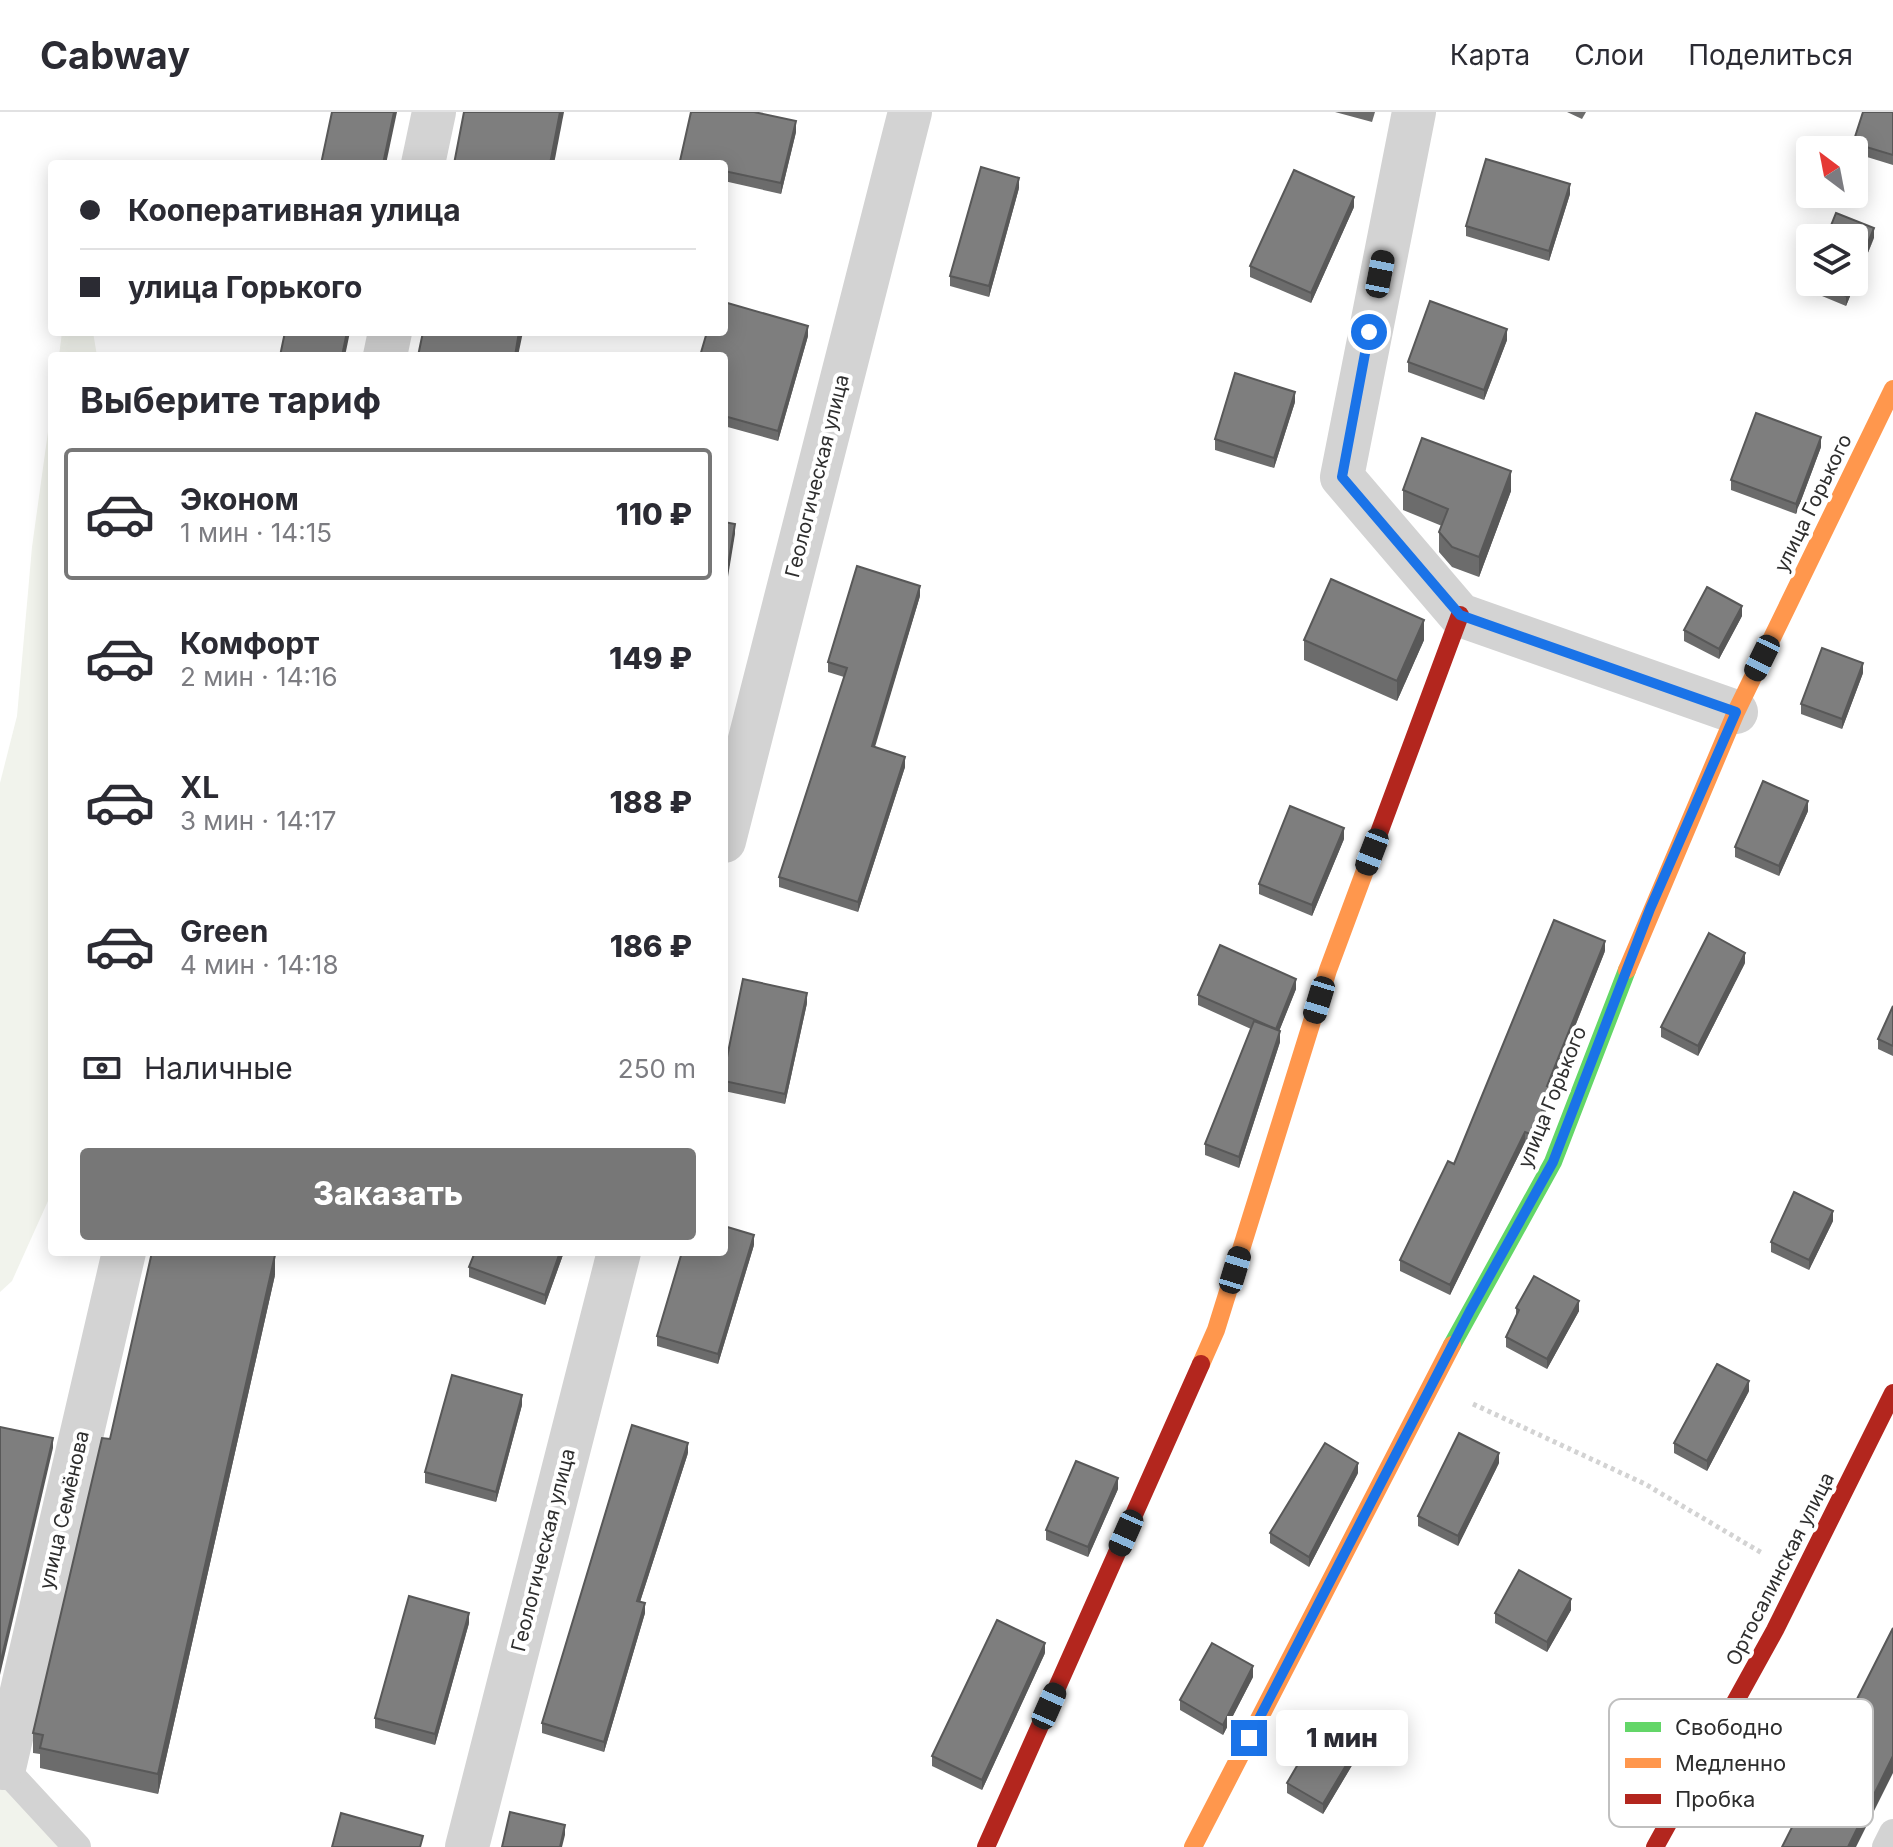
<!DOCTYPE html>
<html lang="ru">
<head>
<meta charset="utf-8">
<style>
	body { margin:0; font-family:Inter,sans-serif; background:#f2f2f3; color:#2b2b33; height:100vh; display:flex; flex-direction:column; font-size:30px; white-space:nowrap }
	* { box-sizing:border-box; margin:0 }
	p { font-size:26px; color:#7c7c81 }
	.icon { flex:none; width:44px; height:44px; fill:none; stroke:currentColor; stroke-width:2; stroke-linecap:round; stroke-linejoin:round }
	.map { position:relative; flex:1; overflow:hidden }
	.details { position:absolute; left:48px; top:240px; width:680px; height:904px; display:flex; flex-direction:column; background:#fff; border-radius:8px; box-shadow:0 4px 20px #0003 }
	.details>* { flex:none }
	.hud { position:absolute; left:48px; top:48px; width:680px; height:176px; border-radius:8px; box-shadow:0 4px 20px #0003; display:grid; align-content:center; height:176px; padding:0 32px; background:#fff }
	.needle { width:52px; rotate:328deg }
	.fabs { position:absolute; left:1796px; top:24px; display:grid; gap:16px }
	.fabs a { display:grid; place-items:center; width:72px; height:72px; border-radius:8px; background:#fff; box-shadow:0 4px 20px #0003; font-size:40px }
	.end { position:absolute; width:36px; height:36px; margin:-18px; border:10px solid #1a73e8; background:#fff; box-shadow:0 0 0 4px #fff }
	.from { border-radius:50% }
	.bubble { position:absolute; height:56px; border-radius:8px; background:#fff; box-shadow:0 4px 20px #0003; font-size:26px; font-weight:800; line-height:56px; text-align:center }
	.car { position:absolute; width:24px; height:48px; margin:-24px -12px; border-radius:10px; box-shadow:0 0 6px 2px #0007; background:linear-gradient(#222 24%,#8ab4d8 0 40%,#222 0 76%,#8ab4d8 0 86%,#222 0) }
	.hud b { display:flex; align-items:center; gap:28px; height:76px; font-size:30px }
	.hud b+b { border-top:2px solid #e1e1e2 }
	.hud i { width:20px; height:20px; background:#2b2b33 }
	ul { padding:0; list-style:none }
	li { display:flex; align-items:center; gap:24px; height:132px; margin:0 16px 12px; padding:0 16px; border:4px solid transparent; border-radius:8px }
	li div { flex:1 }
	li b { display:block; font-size:30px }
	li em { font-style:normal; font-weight:800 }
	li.current { border-color:#777 }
	li>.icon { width:72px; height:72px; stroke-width:1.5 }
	h2 { padding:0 32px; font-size:36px; line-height:96px }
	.pay { display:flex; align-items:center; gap:20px; height:88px; padding:0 32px; font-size:30px }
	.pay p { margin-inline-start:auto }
	.button { display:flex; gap:16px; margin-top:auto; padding:16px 32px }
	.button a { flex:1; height:92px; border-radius:8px; background:#777; color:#fff; font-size:32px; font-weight:800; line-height:92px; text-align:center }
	header { display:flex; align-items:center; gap:48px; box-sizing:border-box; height:112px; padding:0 40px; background:#fff; border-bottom:2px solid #e1e1e2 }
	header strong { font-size:38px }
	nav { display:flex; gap:44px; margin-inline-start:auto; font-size:28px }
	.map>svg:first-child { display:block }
	.green { fill:#f1f3ec }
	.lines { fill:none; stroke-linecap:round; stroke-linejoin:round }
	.path { stroke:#d3d3d3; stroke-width:5; stroke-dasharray:4 4; stroke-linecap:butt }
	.lane { stroke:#d3d3d3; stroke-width:28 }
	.street { stroke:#d3d3d3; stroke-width:44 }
	.fast { stroke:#63d668; stroke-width:18 }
	.slow { stroke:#ff974d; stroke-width:18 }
	.jam { stroke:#b3261e; stroke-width:18 }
	.wall { fill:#6c6c6c }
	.shaded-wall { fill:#585858 }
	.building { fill:#7e7e7e; stroke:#585858; stroke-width:2 }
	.route { stroke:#1a73e8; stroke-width:10 }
	.labels { text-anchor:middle; stroke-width:8; stroke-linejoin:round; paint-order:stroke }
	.street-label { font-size:20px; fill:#2e2e2e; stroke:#fff }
	.key { fill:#fff; stroke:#c0c0c0; stroke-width:2 }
	.key-label { font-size:22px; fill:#2e2e2e }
</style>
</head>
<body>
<header>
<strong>Cabway</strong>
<nav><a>Карта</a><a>Слои</a><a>Поделиться</a></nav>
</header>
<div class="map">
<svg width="1893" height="1735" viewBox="0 0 1893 1735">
	<rect width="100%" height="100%" fill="#fff"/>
	<g class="green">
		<path d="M62,220H93L97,244H59Z"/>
		<path d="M52,291V997L48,1089L12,1169L0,1180V671L17,604L32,435Z"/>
		<path d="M0,1657L69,1735H0Z"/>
	</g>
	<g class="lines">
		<path class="path" d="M1473,1292L1645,1372L1762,1441"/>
		<g class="lane">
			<path d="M4,1656L77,1735"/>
			<path d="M1886,1735L1893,1721"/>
		</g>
		<g class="street">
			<path d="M1414,0L1342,365L1460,503L1736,600"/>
			<path d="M423,52L434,0"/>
			<path d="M385,244L390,220"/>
			<path d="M724,729L910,0"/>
			<path d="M4,1656L124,1140"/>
			<path d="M467,1735L619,1140"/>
		</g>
		<path class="fast" d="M1452,1233L1553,1050L1627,858"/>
		<g class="slow">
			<path d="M1627,858L1736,600L1893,277"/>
			<path d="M1201,1252L1216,1218L1328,858L1373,737"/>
			<path d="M1193,1735L1452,1233"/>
		</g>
		<g class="jam">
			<path d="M1373,737L1460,503"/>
			<path d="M986,1735L1201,1252"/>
			<path d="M1655,1735L1775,1518L1893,1281"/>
		</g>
	</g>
	<g class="wall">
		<path d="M1335,0H1375L1372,10Z"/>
		<path d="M1567,0H1586L1582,7Z"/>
		<path d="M1893,0V53L1854,41L1853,31Z"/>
		<path d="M796,20L781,82L724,69V52H680V49Z"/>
		<path d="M1019,76L989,185L950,174V164Z"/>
		<path d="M1570,82L1549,149L1466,124V114Z"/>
		<path d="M1354,95L1311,191L1250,165V154Z"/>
		<path d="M1874,126L1846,194L1810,179V168V170H1854Z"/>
		<path d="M808,224L778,329L724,314V244Z"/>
		<path d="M1507,228L1484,288L1408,260V250Z"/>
		<path d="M1295,290L1274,356L1215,338V327Z"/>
		<path d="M1821,335L1796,402L1731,378V368Z"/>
		<path d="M1403,378L1511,379L1479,465L1452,455L1439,440V420L1442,414L1403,398Z"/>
		<path d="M920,484L874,635L905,655L858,800L779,775V765L844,565L828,560V550Z"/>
		<path d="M1742,504L1719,547L1684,529V518Z"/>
		<path d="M1304,528H1424L1397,589L1304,548Z"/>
		<path d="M1863,561L1842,617L1801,602V592Z"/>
		<path d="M1808,699L1779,764L1735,745V735Z"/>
		<path d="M1344,727L1312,804L1259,782V772Z"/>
		<path d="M1605,839L1551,975V985L1533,1033L1525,1030L1450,1183L1400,1159V1148L1454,1052Z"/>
		<path d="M1745,851L1698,944L1661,925V915Z"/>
		<path d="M1296,877L1279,919L1280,930L1239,1056L1205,1043V1032L1251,917L1198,893V883Z"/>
		<path d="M807,891L785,992L724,979V960Z"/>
		<path d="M1893,894V944L1878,937V927Z"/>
		<path d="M1833,1109L1809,1158L1771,1140V1130Z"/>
		<path d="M754,1133L718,1252L657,1234V1224Z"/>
		<path d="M475,1140H564L545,1193L469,1165V1155Z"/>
		<path d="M275,1163L158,1682L40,1656V1642L33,1641V1621L110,1327Z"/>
		<path d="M1516,1196L1579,1199L1547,1257L1506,1235V1225L1516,1204Z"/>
		<path d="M1749,1279L1707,1359L1674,1341V1331Z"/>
		<path d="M522,1293L496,1390L425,1371V1360Z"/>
		<path d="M688,1341L640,1490L645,1501L604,1640L542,1621V1611Z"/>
		<path d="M1499,1351L1458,1434L1418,1414V1404Z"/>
		<path d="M1358,1361L1309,1455L1270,1431V1421Z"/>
		<path d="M1118,1377L1088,1445L1046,1428V1418Z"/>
		<path d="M1571,1498L1547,1540L1495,1511V1501Z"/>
		<path d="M469,1511L435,1633L375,1616V1606Z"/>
		<path d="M1045,1541L982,1678L932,1654V1644Z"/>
		<path d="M1253,1565L1223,1623L1180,1598V1588Z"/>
		<path d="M1354,1650L1323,1702L1287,1681V1671Z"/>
	</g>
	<g class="shaded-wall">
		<path d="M394,0H397L386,52H383Z"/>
		<path d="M560,0H564L554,52H550Z"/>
		<path d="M796,9V20L781,82V71Z"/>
		<path d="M1019,66V76L989,185V174Z"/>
		<path d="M1570,72V82L1549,149V139Z"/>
		<path d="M1354,85V95L1311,191V181Z"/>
		<path d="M1874,116V126L1846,194V184L1852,170H1854V165Z"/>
		<path d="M808,214V224L778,329V319Z"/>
		<path d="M1507,217V228L1484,288V278Z"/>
		<path d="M347,220H350L345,244H342Z"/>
		<path d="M519,220H523L518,244H515Z"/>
		<path d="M1295,280V290L1274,356V346Z"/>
		<path d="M1821,325V335L1796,402V392Z"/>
		<path d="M1511,359V379L1479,465V445Z"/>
		<path d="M735,412V422L724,489V478Z"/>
		<path d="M920,474V484L872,645V634Z"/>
		<path d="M1742,494V504L1719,547V537Z"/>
		<path d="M1424,508V528L1397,589V569Z"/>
		<path d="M1863,551V561L1842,617V607Z"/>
		<path d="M905,645V655L858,800V790Z"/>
		<path d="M1808,689V699L1779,764V754Z"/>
		<path d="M1344,716V727L1312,804V793Z"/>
		<path d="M1605,829V839L1547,984V974Z"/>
		<path d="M1745,841V851L1698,944V934Z"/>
		<path d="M1296,867V877L1276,927V917Z"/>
		<path d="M807,881V891L785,992V982Z"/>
		<path d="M1280,919V930L1239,1056V1045Z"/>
		<path d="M1551,975V985L1533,1033V1023Z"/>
		<path d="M1525,1020V1030L1450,1183V1173Z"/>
		<path d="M1833,1099V1109L1809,1158V1148Z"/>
		<path d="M754,1123V1133L718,1252V1242Z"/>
		<path d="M560,1140H564L545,1193V1183Z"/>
		<path d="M275,1143V1163L158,1682V1662Z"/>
		<path d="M1579,1189V1199L1547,1257V1247Z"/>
		<path d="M1749,1269V1279L1707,1359V1349Z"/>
		<path d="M522,1283V1293L496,1390V1380Z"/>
		<path d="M53,1326V1336L0,1563V1553Z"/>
		<path d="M688,1331V1341L637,1499V1489Z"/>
		<path d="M1499,1341V1351L1458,1434V1424Z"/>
		<path d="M1358,1351V1361L1309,1455V1445Z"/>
		<path d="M1118,1366V1377L1088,1445V1435Z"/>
		<path d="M1571,1487V1498L1547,1540V1530Z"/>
		<path d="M645,1491V1501L604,1640V1630Z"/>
		<path d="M469,1501V1511L435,1633V1622Z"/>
		<path d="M1045,1531V1541L982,1678V1668Z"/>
		<path d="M1253,1554V1565L1223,1623V1613Z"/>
		<path d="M1354,1640V1650L1323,1702V1692Z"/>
		<path d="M1893,1644V1661L1856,1735H1848Z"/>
		<path d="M565,1713V1723L562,1735H560Z"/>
	</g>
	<g class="building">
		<path d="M332,0H394L383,52H321Z"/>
		<path d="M464,0H560L550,52H454Z"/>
		<path d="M691,0H754L796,9L781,71L724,59V52H694L680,49Z"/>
		<path d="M1863,0H1893V43L1853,31Z"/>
		<path d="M1486,47L1570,72L1549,139L1466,114Z"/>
		<path d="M981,55L1019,66L989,174L950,164Z"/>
		<path d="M1294,58L1354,85L1311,181L1250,154Z"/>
		<path d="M1836,101L1874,116L1854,165V126H1826Z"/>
		<path d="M1813,170H1852L1846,184Z"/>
		<path d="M1430,189L1507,217L1484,278L1408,250Z"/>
		<path d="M724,190L808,214L778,319L724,304V244H700L707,220H724Z"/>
		<path d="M285,220H347L342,244H280Z"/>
		<path d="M423,220H519L515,244H418Z"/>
		<path d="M1235,261L1295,280L1274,346L1215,327Z"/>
		<path d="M1756,301L1821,325L1796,392L1731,368Z"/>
		<path d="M1422,326L1511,359L1479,445L1452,435L1439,420L1448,397L1403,378Z"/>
		<path d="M724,410L735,412L724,478Z"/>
		<path d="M857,454L920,474L872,634L905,645L858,790L779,765L847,556L828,550Z"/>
		<path d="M1331,467L1424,508L1397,569L1304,528Z"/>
		<path d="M1707,475L1742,494L1719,537L1684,518Z"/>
		<path d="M1822,536L1863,551L1842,607L1801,592Z"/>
		<path d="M1763,669L1808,689L1779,754L1735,735Z"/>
		<path d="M1290,694L1344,716L1312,793L1259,772Z"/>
		<path d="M1554,808L1605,829L1547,974L1551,975L1533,1023L1525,1020L1450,1173L1400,1148L1448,1049L1454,1052Z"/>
		<path d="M1709,821L1745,841L1698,934L1661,915Z"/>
		<path d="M1220,833L1296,867L1276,917L1198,883Z"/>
		<path d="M743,867L807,881L785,982L724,969V960Z"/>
		<path d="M1893,894V934L1878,927Z"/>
		<path d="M1254,909L1280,919L1239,1045L1205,1032Z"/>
		<path d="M1794,1080L1833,1099L1809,1148L1771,1130Z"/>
		<path d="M724,1114L754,1123L718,1242L657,1224L682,1140H724Z"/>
		<path d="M152,1140H262L275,1143L158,1662L40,1636L43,1623L33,1621L102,1326L110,1327Z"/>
		<path d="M475,1140H560L545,1183L469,1155Z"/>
		<path d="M1534,1164L1579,1189L1547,1247L1506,1225L1519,1198L1516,1196Z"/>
		<path d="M1717,1252L1749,1269L1707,1349L1674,1331Z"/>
		<path d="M452,1263L522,1283L496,1380L425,1360Z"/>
		<path d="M632,1313L688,1331L637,1489L645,1491L604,1630L542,1611Z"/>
		<path d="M0,1315L53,1326L0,1553Z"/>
		<path d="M1459,1321L1499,1341L1458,1424L1418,1404Z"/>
		<path d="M1325,1331L1358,1351L1309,1445L1270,1421Z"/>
		<path d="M1076,1349L1118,1366L1088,1435L1046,1418Z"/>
		<path d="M1519,1458L1571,1487L1547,1530L1495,1501Z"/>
		<path d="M409,1484L469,1501L435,1622L375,1606Z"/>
		<path d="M997,1508L1045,1531L982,1668L932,1644Z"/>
		<path d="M1893,1516V1644L1848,1735H1782Z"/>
		<path d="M1212,1531L1253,1554L1223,1613L1180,1588Z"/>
		<path d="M1318,1618L1354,1640L1323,1692L1287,1671Z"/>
		<path d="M510,1700L565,1713L560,1735H502Z"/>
		<path d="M341,1701L423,1724L420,1735H332Z"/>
	</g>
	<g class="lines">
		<path class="route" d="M1249,1626L1470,1199L1553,1050L1650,797L1736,600L1460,503L1342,365L1369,220"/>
	</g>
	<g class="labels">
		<g class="street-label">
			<text transform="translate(817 364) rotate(-76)" y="7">Геологическая улица</text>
			<text transform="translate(1813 391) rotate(-64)" y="7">улица Горького</text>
			<text transform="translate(1552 985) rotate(-68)" y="7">улица Горького</text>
			<text transform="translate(64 1398) rotate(-77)" y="7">улица Семёнова</text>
			<text transform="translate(543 1438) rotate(-76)" y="7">Геологическая улица</text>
			<text transform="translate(1780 1457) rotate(-63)" y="7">Ортосалинская улица</text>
		</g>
	</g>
	<rect x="1609" y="1587" width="264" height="128" rx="12" class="key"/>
	<rect x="1625" y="1610" width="36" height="10" fill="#63d668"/>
	<rect x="1625" y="1646" width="36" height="10" fill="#ff974d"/>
	<rect x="1625" y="1682" width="36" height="10" fill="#b3261e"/>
	<g class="key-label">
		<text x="1675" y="1623">Свободно</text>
		<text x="1675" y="1659">Медленно</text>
		<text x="1675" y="1695">Пробка</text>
	</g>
</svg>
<div class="fabs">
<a><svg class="needle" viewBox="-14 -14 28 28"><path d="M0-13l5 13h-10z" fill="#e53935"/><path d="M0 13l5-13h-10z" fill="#7c7c81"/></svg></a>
<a><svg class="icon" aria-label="layers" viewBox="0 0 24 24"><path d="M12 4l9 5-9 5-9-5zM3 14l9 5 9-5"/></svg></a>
</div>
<i class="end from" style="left:1369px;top:220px"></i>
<i class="end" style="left:1249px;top:1626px"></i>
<div class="bubble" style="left:1276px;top:1598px;width:132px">1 мин</div>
<i class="car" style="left:1380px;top:162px;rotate:11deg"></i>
<i class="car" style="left:1762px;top:546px;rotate:206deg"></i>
<i class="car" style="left:1372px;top:740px;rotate:201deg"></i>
<i class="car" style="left:1319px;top:888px;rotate:197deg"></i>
<i class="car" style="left:1235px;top:1158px;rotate:17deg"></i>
<i class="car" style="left:1126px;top:1421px;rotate:204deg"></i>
<i class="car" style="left:1049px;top:1594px;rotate:24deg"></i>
<div class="hud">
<b><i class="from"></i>Кооперативная улица</b>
<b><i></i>улица Горького</b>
</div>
<section class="details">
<h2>Выберите тариф</h2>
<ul>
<li class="current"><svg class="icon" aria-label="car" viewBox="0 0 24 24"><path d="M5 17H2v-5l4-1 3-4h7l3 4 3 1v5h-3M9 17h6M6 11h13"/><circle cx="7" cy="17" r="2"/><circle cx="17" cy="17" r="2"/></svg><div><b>Эконом</b><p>1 мин · 14:15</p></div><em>110 ₽</em></li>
<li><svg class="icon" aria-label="car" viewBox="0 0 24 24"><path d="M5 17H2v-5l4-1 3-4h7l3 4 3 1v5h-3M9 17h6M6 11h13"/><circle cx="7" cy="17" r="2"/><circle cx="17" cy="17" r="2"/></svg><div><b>Комфорт</b><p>2 мин · 14:16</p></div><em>149 ₽</em></li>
<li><svg class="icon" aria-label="car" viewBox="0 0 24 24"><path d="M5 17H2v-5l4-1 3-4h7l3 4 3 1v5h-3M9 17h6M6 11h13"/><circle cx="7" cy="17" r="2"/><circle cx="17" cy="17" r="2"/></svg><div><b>XL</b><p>3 мин · 14:17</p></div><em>188 ₽</em></li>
<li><svg class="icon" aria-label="car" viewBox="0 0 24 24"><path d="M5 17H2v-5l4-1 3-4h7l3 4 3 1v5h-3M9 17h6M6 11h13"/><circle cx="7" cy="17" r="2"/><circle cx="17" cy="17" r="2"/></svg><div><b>Green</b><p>4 мин · 14:18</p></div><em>186 ₽</em></li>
</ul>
<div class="pay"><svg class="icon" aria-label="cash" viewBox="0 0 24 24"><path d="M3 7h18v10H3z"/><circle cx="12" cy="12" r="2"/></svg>Наличные<p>250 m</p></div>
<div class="button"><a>Заказать</a></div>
</section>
</div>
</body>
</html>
